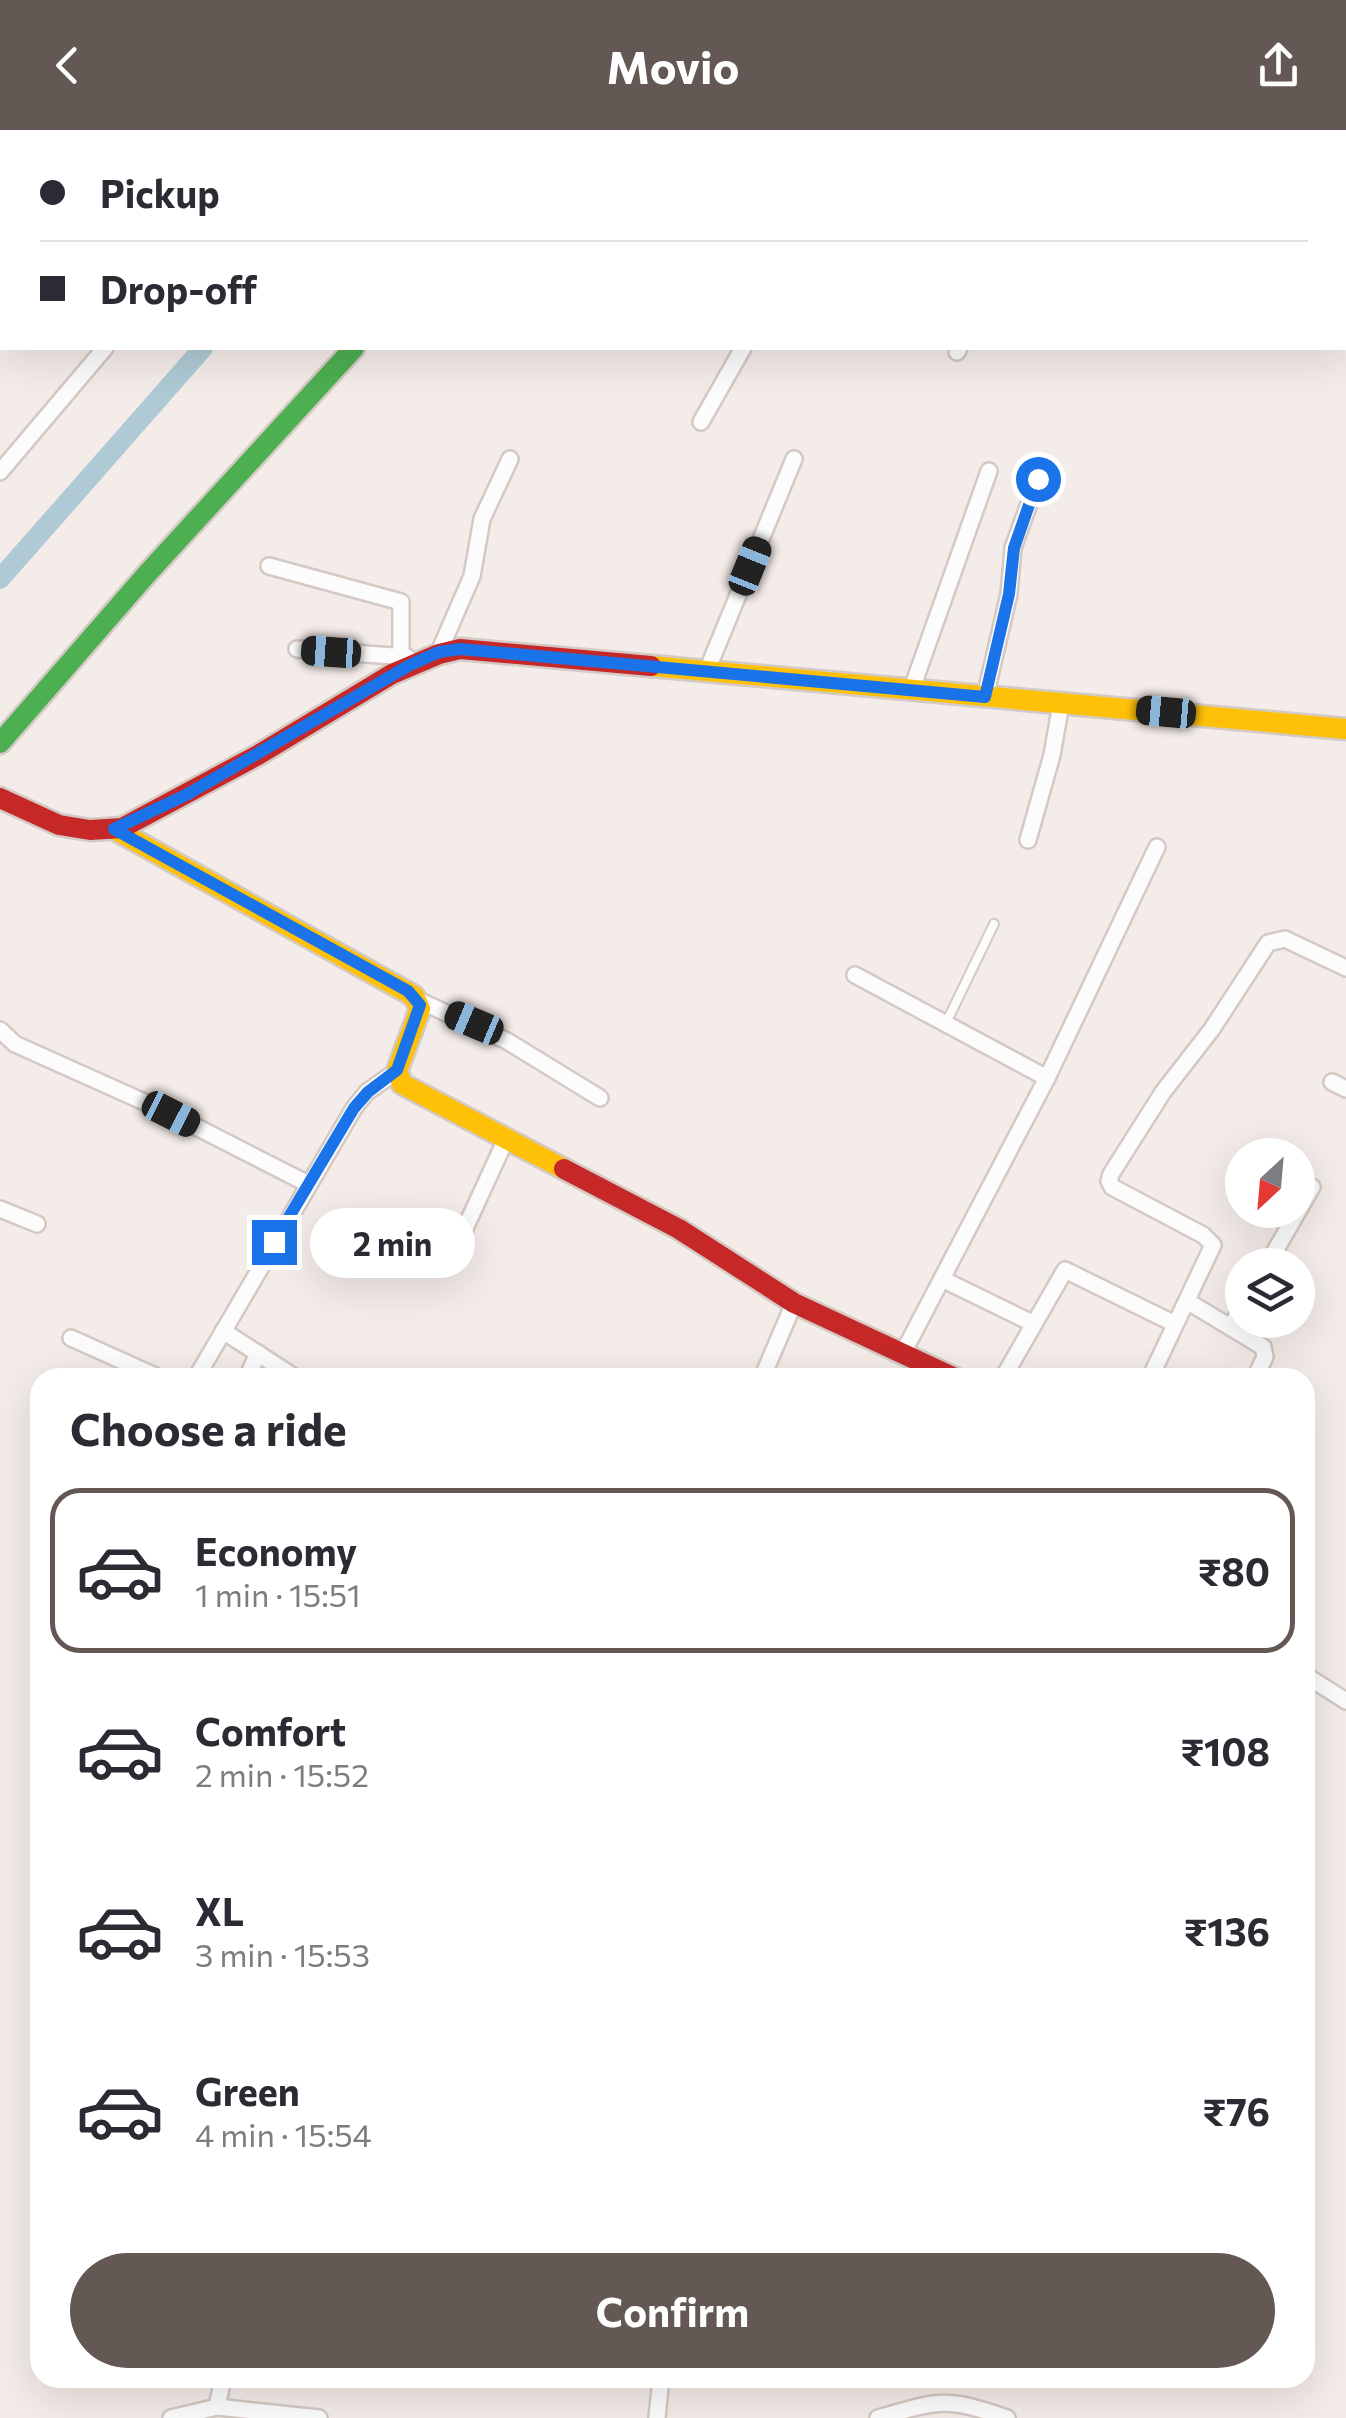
<!DOCTYPE html>
<html lang="en">
<head>
<meta charset="utf-8">
<style>
	body { margin:0; font-family:Commissioner,sans-serif; background:#f7f7f7; color:#2b2b33; height:100vh; display:flex; flex-direction:column; font-size:38px; white-space:nowrap }
	* { box-sizing:border-box; margin:0 }
	p { font-size:32px; color:#7c7c81 }
	.icon { flex:none; width:55px; height:55px; fill:none; stroke:currentColor; stroke-width:2; stroke-linecap:round; stroke-linejoin:round }
	.map { position:relative; flex:1; overflow:hidden }
	.sheet { position:absolute; left:30px; top:1238px; width:1285px; height:1020px; display:flex; flex-direction:column; background:#fff; border-radius:30px; box-shadow:0 10px 40px #0002 }
	.sheet>* { flex:none }
	.banner { position:absolute; left:0px; top:0px; width:1348px; height:220px; box-shadow:0 10px 40px #0002; display:grid; align-content:center; height:220px; padding:0 40px; background:#fff }
	.needle { width:65px; rotate:206deg }
	.controls { position:absolute; left:1225px; top:1008px; display:grid; gap:20px }
	.controls a { display:grid; place-items:center; width:90px; height:90px; border-radius:50%; background:#fff; box-shadow:0 10px 40px #0002; font-size:50px }
	.end { position:absolute; width:45px; height:45px; margin:-22px; border:12px solid #1a73e8; background:#fff; box-shadow:0 0 0 5px #fff }
	.from { border-radius:50% }
	.bubble { position:absolute; height:70px; border-radius:35px; background:#fff; box-shadow:0 10px 40px #0002; font-size:32px; font-weight:700; line-height:70px; text-align:center }
	.car { position:absolute; width:30px; height:60px; margin:-30px -15px; border-radius:12px; box-shadow:0 0 8px 2px #0007; background:linear-gradient(#222 24%,#8ab4d8 0 40%,#222 0 76%,#8ab4d8 0 86%,#222 0) }
	.banner b { display:flex; align-items:center; gap:35px; height:95px; font-size:38px }
	.banner b+b { border-top:2px solid #e1e1e2 }
	.banner i { width:25px; height:25px; background:#2b2b33 }
	ul { padding:0; list-style:none }
	li { display:flex; align-items:center; gap:30px; height:165px; margin:0 20px 15px; padding:0 20px; border:5px solid transparent; border-radius:30px }
	li div { flex:1 }
	li b { display:block; font-size:38px }
	li em { font-style:normal; font-weight:700 }
	li.on { border-color:#635854 }
	li>.icon { width:90px; height:90px; stroke-width:1.5 }
	h2 { padding:0 40px; font-size:45px; line-height:120px }
	.primary-button { display:flex; gap:20px; margin-top:auto; padding:20px 40px }
	.primary-button a { flex:1; height:115px; border-radius:60px; background:#635854; color:#fff; font-size:40px; font-weight:700; line-height:115px; text-align:center }
	header { display:flex; justify-content:space-between; align-items:center; height:130px; padding:0 40px; background:#635854; color:#fff; font-size:45px; font-weight:700 }
	.map>svg:first-child { display:block }
	.lines { fill:none; stroke-linecap:round; stroke-linejoin:round }
	.canal { stroke:#afcad4; stroke-width:20 }
	.lane-casing { stroke:#d4c9c4; stroke-width:12 }
	.street-casing { stroke:#d4c9c4; stroke-width:20 }
	.fast-casing { stroke:#d4c9c4; stroke-width:25 }
	.slow-casing { stroke:#d4c9c4; stroke-width:25 }
	.jam-casing { stroke:#d4c9c4; stroke-width:25 }
	.lane { stroke:#fdfcfc; stroke-width:8 }
	.street { stroke:#fdfcfc; stroke-width:15 }
	.fast { stroke:#4caf50; stroke-width:20 }
	.slow { stroke:#ffc107; stroke-width:20 }
	.jam { stroke:#c62828; stroke-width:20 }
	.route { stroke:#1a73e8; stroke-width:12 }
</style>
</head>
<body>
<header><svg class="icon" aria-label="back" viewBox="0 0 24 24"><path d="M15 5l-7 7 7 7"/></svg>Movio<svg class="icon" aria-label="share" viewBox="0 0 24 24"><path d="M12 15V3M7 8l5-5 5 5M5 13v7h14v-7"/></svg></header>
<div class="map">
<svg width="1346" height="2288" viewBox="0 0 1346 2288">
	<rect width="100%" height="100%" fill="#f4ece8"/>
	<g class="lines">
		<g class="canal">
			<path d="M394,2L396,0"/>
			<path d="M0,449L203,218"/>
		</g>
		<defs>
			<path id="lane" d="M946,893L994,794"/>
			<g id="street">
				<path d="M709,0L713,2"/>
				<path d="M1081,0L1085,2"/>
				<path d="M1310,0L1312,2"/>
				<path d="M299,2L302,0"/>
				<path d="M1125,2L1126,0"/>
				<path d="M1345,47L1346,48"/>
				<path d="M957,222L959,218"/>
				<path d="M701,292L743,218"/>
				<path d="M0,342L105,218"/>
				<path d="M269,436L401,472V527"/>
				<path d="M297,519L407,527"/>
				<path d="M439,522L472,446L482,389L510,329"/>
				<path d="M706,543L794,329"/>
				<path d="M911,561L989,341"/>
				<path d="M985,567L1009,464L1013,418L1038,349"/>
				<path d="M1028,710L1052,625L1061,574"/>
				<path d="M855,845L1047,948"/>
				<path d="M418,870L507,911L600,968"/>
				<path d="M0,900L15,914L171,984L308,1054"/>
				<path d="M1332,952L1346,959"/>
				<path d="M0,1079L37,1094"/>
				<path d="M462,1105L506,1009"/>
				<path d="M1267,1135L1312,1057"/>
				<path d="M942,1149L1034,1194"/>
				<path d="M1187,1171L1263,1217L1265,1227L1255,1248"/>
				<path d="M1231,1196L1242,1177"/>
				<path d="M223,1201L296,1248"/>
				<path d="M71,1208L160,1248"/>
				<path d="M904,1221L1047,948L1157,717"/>
				<path d="M196,1248L354,978L367,962L397,941"/>
				<path d="M247,1248L258,1223"/>
				<path d="M762,1248L794,1173"/>
				<path d="M1003,1248L1065,1140L1175,1194"/>
				<path d="M1150,1248L1213,1115L1203,1105L1112,1057L1109,1051L1111,1044L1163,962L1212,899L1268,813L1285,809L1346,838"/>
				<path d="M1305,1545L1346,1571"/>
				<path d="M217,2277L223,2248"/>
				<path d="M171,2288L217,2277L319,2288"/>
				<path d="M657,2288L661,2248"/>
				<path d="M878,2288C939,2270 946,2267 1007,2288"/>
			</g>
			<g id="fast">
				<path d="M563,2L566,0"/>
				<path d="M0,613L146,445L354,218"/>
			</g>
			<g id="slow">
				<path d="M651,536L1346,599"/>
				<path d="M114,699L414,866L420,879L397,941L402,954L564,1039"/>
			</g>
			<g id="jam">
				<path d="M0,668L59,695L90,700L122,698L258,625L392,544L439,524L460,519L651,536"/>
				<path d="M564,1039L679,1099L794,1173L955,1248"/>
			</g>
		</defs>
		<use href="#lane" class="lane-casing"/>
		<use href="#street" class="street-casing"/>
		<use href="#fast" class="fast-casing"/>
		<use href="#slow" class="slow-casing"/>
		<use href="#jam" class="jam-casing"/>
		<use href="#lane" class="lane"/>
		<use href="#street" class="street"/>
		<use href="#fast" class="fast"/>
		<use href="#slow" class="slow"/>
		<use href="#jam" class="jam"/>
	</g>
	<g class="lines">
		<path class="route" d="M274,1112L354,978L368,962L397,940L420,875L408,861L114,699L186,665L410,535L439,522L460,519L985,567L1009,464L1014,418L1038,349"/>
	</g>
</svg>
<div class="controls">
<a><svg class="needle" viewBox="-14 -14 28 28"><path d="M0-13l5 13h-10z" fill="#e53935"/><path d="M0 13l5-13h-10z" fill="#7c7c81"/></svg></a>
<a><svg class="icon" aria-label="layers" viewBox="0 0 24 24"><path d="M12 4l9 5-9 5-9-5zM3 14l9 5 9-5"/></svg></a>
</div>
<i class="end from" style="left:1038px;top:349px"></i>
<i class="end" style="left:274px;top:1112px"></i>
<div class="bubble" style="left:310px;top:1078px;width:165px">2 min</div>
<i class="car" style="left:750px;top:436px;rotate:22deg"></i>
<i class="car" style="left:331px;top:522px;rotate:274deg"></i>
<i class="car" style="left:1166px;top:582px;rotate:275deg"></i>
<i class="car" style="left:474px;top:893px;rotate:293deg"></i>
<i class="car" style="left:171px;top:984px;rotate:117deg"></i>
<div class="banner">
<b><i class="from"></i>Pickup</b>
<b><i></i>Drop-off</b>
</div>
<section class="sheet">
<h2>Choose a ride</h2>
<ul>
<li class="on"><svg class="icon" aria-label="car" viewBox="0 0 24 24"><path d="M5 17H2v-5l4-1 3-4h7l3 4 3 1v5h-3M9 17h6M6 11h13"/><circle cx="7" cy="17" r="2"/><circle cx="17" cy="17" r="2"/></svg><div><b>Economy</b><p>1 min · 15:51</p></div><em>₹80</em></li>
<li><svg class="icon" aria-label="car" viewBox="0 0 24 24"><path d="M5 17H2v-5l4-1 3-4h7l3 4 3 1v5h-3M9 17h6M6 11h13"/><circle cx="7" cy="17" r="2"/><circle cx="17" cy="17" r="2"/></svg><div><b>Comfort</b><p>2 min · 15:52</p></div><em>₹108</em></li>
<li><svg class="icon" aria-label="car" viewBox="0 0 24 24"><path d="M5 17H2v-5l4-1 3-4h7l3 4 3 1v5h-3M9 17h6M6 11h13"/><circle cx="7" cy="17" r="2"/><circle cx="17" cy="17" r="2"/></svg><div><b>XL</b><p>3 min · 15:53</p></div><em>₹136</em></li>
<li><svg class="icon" aria-label="car" viewBox="0 0 24 24"><path d="M5 17H2v-5l4-1 3-4h7l3 4 3 1v5h-3M9 17h6M6 11h13"/><circle cx="7" cy="17" r="2"/><circle cx="17" cy="17" r="2"/></svg><div><b>Green</b><p>4 min · 15:54</p></div><em>₹76</em></li>
</ul>
<div class="primary-button"><a>Confirm</a></div>
</section>
</div>
</body>
</html>
